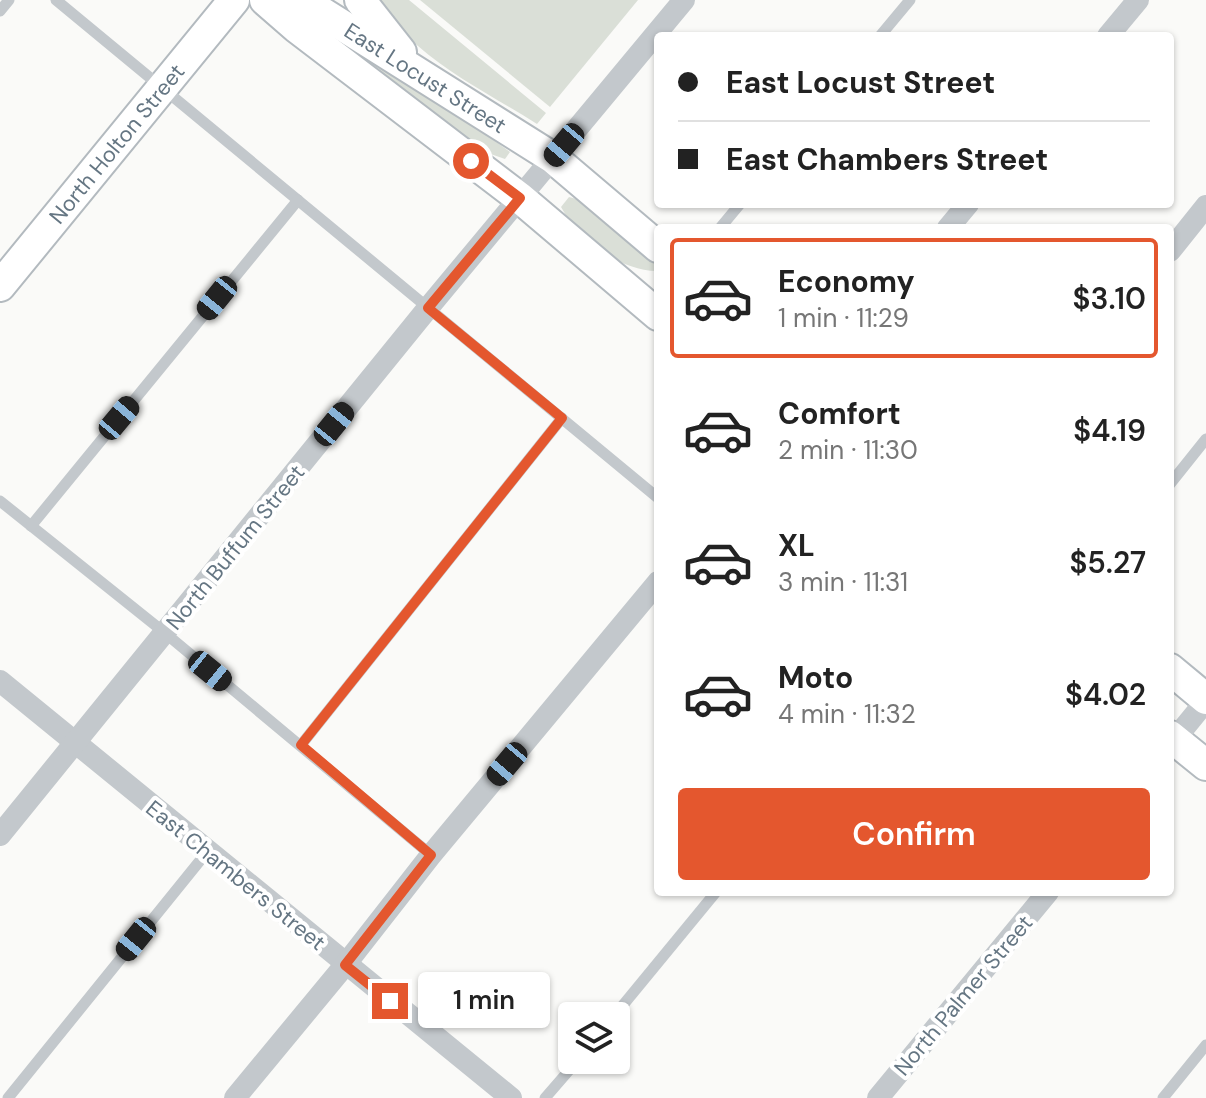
<!DOCTYPE html>
<html lang="en">
<head>
<meta charset="utf-8">
<style>
	body { margin:0; font-family:"DM Sans",sans-serif; background:#f6f6f6; color:#222; height:100vh; display:flex; flex-direction:column; font-size:30px; white-space:nowrap }
	* { box-sizing:border-box; margin:0 }
	p { font-size:26px; color:#767676 }
	.icon { flex:none; width:44px; height:44px; fill:none; stroke:currentColor; stroke-width:2; stroke-linecap:round; stroke-linejoin:round }
	.map { position:relative; flex:1; overflow:hidden }
	.sheet { position:absolute; left:654px; top:224px; width:520px; height:672px; display:flex; flex-direction:column; background:#fff; border-radius:8px; box-shadow:0 2px 6px #0004 }
	.sheet>* { flex:none }
	.hud { position:absolute; left:654px; top:32px; width:520px; height:176px; border-radius:8px; box-shadow:0 2px 6px #0004; display:grid; align-content:center; height:176px; padding:0 24px; background:#fff }
	.buttons { position:absolute; left:558px; top:1002px; display:grid; gap:16px }
	.buttons a { display:grid; place-items:center; width:72px; height:72px; border-radius:8px; background:#fff; box-shadow:0 2px 6px #0004; font-size:40px }
	.end { position:absolute; width:36px; height:36px; margin:-18px; border:10px solid #e4572e; background:#fff; box-shadow:0 0 0 4px #fff }
	.from { border-radius:50% }
	.bubble { position:absolute; height:56px; border-radius:8px; background:#fff; box-shadow:0 2px 6px #0004; font-size:26px; font-weight:600; line-height:56px; text-align:center }
	.car { position:absolute; width:24px; height:48px; margin:-24px -12px; border-radius:10px; box-shadow:0 0 6px 2px #0007; background:linear-gradient(#222 24%,#8ab4d8 0 40%,#222 0 76%,#8ab4d8 0 86%,#222 0) }
	.hud b { display:flex; align-items:center; gap:28px; height:76px; font-size:30px }
	.hud b+b { border-top:2px solid #e0e0e0 }
	.hud i { width:20px; height:20px; background:#222 }
	ul { padding:14px 0 0; list-style:none }
	li { display:flex; align-items:center; gap:24px; height:120px; margin:0 16px 12px; padding:0 8px; border:4px solid transparent; border-radius:8px }
	li div { flex:1 }
	li b { display:block; font-size:30px }
	li em { font-style:normal; font-weight:600 }
	li.on { border-color:#e4572e }
	li>.icon { width:72px; height:72px; stroke-width:1.5 }
	.cta { display:flex; gap:16px; margin-top:auto; padding:16px 24px }
	.cta a { flex:1; height:92px; border-radius:8px; background:#e4572e; color:#fff; font-size:32px; font-weight:600; line-height:92px; text-align:center }
	.map>svg:first-child { display:block }
	.green { fill:#dadfd7 }
	.lines { fill:none; stroke-linecap:round; stroke-linejoin:round }
	.secondary-casing { stroke:#b3babf; stroke-width:34 }
	.lane { stroke:#c3c8cc; stroke-width:11 }
	.street { stroke:#c3c8cc; stroke-width:22 }
	.secondary { stroke:#fff; stroke-width:30 }
	.route { stroke:#e4572e; stroke-width:10 }
	.labels { text-anchor:middle; stroke-width:8; stroke-linejoin:round; paint-order:stroke }
	.street-label { font-size:22px; fill:#657683; stroke:#fff }
</style>
</head>
<body>
<div class="map">
<svg width="1206" height="1098" viewBox="0 0 1206 1098">
	<rect width="100%" height="100%" fill="#fafaf8"/>
	<g class="green">
		<path d="M377,0H409L546,113L537,124C498,99 453,77 418,46C402,33 390,16 377,0Z"/>
		<path d="M420,0H638L550,107Z"/>
		<path d="M334,36L488,136L510,152L505,159L482,151L331,40Z"/>
		<path d="M569,197L584,201L658,261V271C621,272 578,238 561,207Z"/>
	</g>
	<g class="lines">
		<defs>
			<g id="secondary">
				<path d="M265,0L296,27L520,198L658,315"/>
				<path id="s1" d="M302,0L553,158L658,247"/>
				<path d="M360,0L401,52"/>
				<path id="s2" d="M0,286L234,0"/>
				<path d="M1170,669L1206,699"/>
				<path d="M1170,736L1206,765"/>
			</g>
		</defs>
		<use href="#secondary" class="secondary-casing"/>
		<g class="lane">
			<path d="M56,0L658,498"/>
			<path d="M0,11L9,0"/>
			<path d="M880,36L910,0"/>
			<path d="M720,228L740,204"/>
			<path d="M1170,484L1206,439"/>
			<path d="M0,501L165,633L431,855"/>
			<path d="M31,526L298,200"/>
			<path d="M301,745L562,418"/>
			<path d="M614,1016L716,892"/>
			<path d="M8,1098L207,852"/>
			<path d="M545,1098L578,1060"/>
			<path d="M1163,1098L1206,1045"/>
		</g>
		<g class="street">
			<path d="M1108,36L1138,0"/>
			<path d="M948,228L968,204"/>
			<path d="M1170,251L1206,206"/>
			<path d="M0,681L511,1098"/>
			<path d="M1170,745L1206,701"/>
			<path d="M0,835L428,308L684,0"/>
			<path d="M235,1098L345,965L431,855L658,582"/>
			<path d="M878,1098L1048,892"/>
		</g>
		<use href="#secondary" class="secondary"/>
	</g>
	<g class="lines">
		<path class="route" d="M390,1001L345,965L431,855L301,745L562,418L428,308L520,198L471,161"/>
	</g>
	<g class="labels">
		<g class="street-label">
			<text dy="8" stroke="none"><textPath href="#s1" startOffset="146">East Locust Street</textPath></text>
			<text dy="8" stroke="none"><textPath href="#s2" startOffset="184">North Holton Street</textPath></text>
			<text transform="translate(235 547) rotate(-51)" y="8">North Buffum Street</text>
			<text transform="translate(236 875) rotate(39)" y="8">East Chambers Street</text>
			<text transform="translate(963 995) rotate(-50)" y="8">North Palmer Street</text>
		</g>
	</g>
</svg>
<div class="buttons">
<a><svg class="icon" aria-label="layers" viewBox="0 0 24 24"><path d="M12 4l9 5-9 5-9-5zM3 14l9 5 9-5"/></svg></a>
</div>
<i class="end from" style="left:471px;top:161px"></i>
<i class="end" style="left:390px;top:1001px"></i>
<div class="bubble" style="left:418px;top:972px;width:132px">1 min</div>
<i class="car" style="left:564px;top:145px;rotate:220deg"></i>
<i class="car" style="left:217px;top:298px;rotate:219deg"></i>
<i class="car" style="left:119px;top:418px;rotate:40deg"></i>
<i class="car" style="left:334px;top:424px;rotate:39deg"></i>
<i class="car" style="left:210px;top:671px;rotate:129deg"></i>
<i class="car" style="left:507px;top:764px;rotate:220deg"></i>
<i class="car" style="left:136px;top:939px;rotate:219deg"></i>
<div class="hud">
<b><i class="from"></i>East Locust Street</b>
<b><i></i>East Chambers Street</b>
</div>
<section class="sheet">
<ul>
<li class="on"><svg class="icon" aria-label="car" viewBox="0 0 24 24"><path d="M5 17H2v-5l4-1 3-4h7l3 4 3 1v5h-3M9 17h6M6 11h13"/><circle cx="7" cy="17" r="2"/><circle cx="17" cy="17" r="2"/></svg><div><b>Economy</b><p>1 min · 11:29</p></div><em>$3.10</em></li>
<li><svg class="icon" aria-label="car" viewBox="0 0 24 24"><path d="M5 17H2v-5l4-1 3-4h7l3 4 3 1v5h-3M9 17h6M6 11h13"/><circle cx="7" cy="17" r="2"/><circle cx="17" cy="17" r="2"/></svg><div><b>Comfort</b><p>2 min · 11:30</p></div><em>$4.19</em></li>
<li><svg class="icon" aria-label="car" viewBox="0 0 24 24"><path d="M5 17H2v-5l4-1 3-4h7l3 4 3 1v5h-3M9 17h6M6 11h13"/><circle cx="7" cy="17" r="2"/><circle cx="17" cy="17" r="2"/></svg><div><b>XL</b><p>3 min · 11:31</p></div><em>$5.27</em></li>
<li><svg class="icon" aria-label="car" viewBox="0 0 24 24"><path d="M5 17H2v-5l4-1 3-4h7l3 4 3 1v5h-3M9 17h6M6 11h13"/><circle cx="7" cy="17" r="2"/><circle cx="17" cy="17" r="2"/></svg><div><b>Moto</b><p>4 min · 11:32</p></div><em>$4.02</em></li>
</ul>
<div class="cta"><a>Confirm</a></div>
</section>
</div>
</body>
</html>
